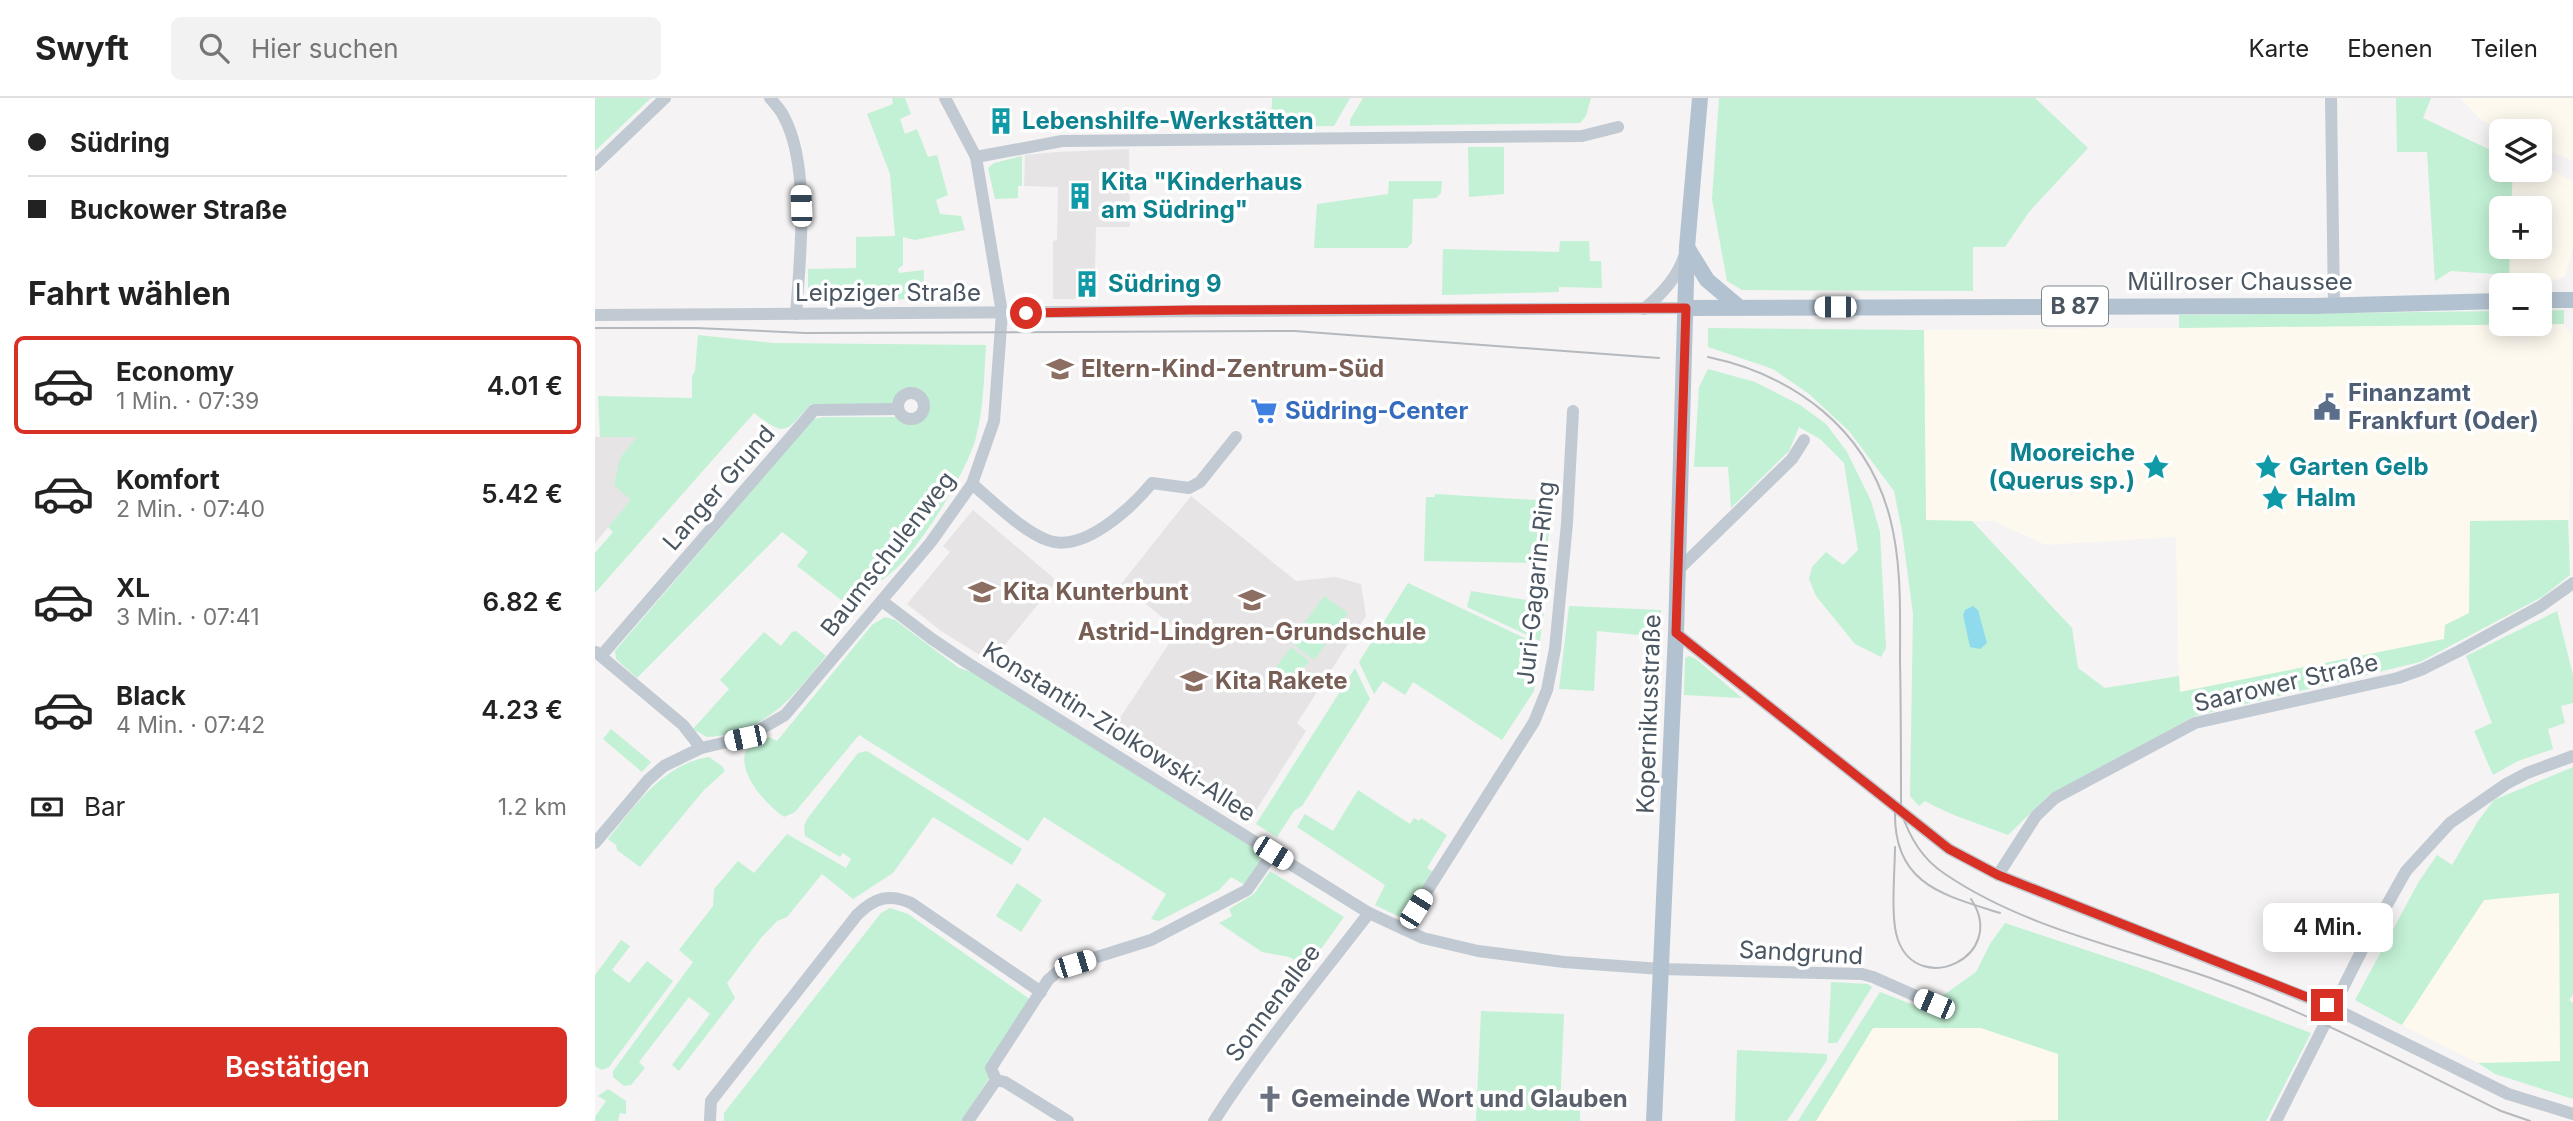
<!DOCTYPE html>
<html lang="de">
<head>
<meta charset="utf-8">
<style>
	body { margin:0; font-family:Inter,sans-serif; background:#f2f2f2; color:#222; height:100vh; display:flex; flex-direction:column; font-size:26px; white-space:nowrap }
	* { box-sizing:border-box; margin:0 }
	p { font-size:23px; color:#767676 }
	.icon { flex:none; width:38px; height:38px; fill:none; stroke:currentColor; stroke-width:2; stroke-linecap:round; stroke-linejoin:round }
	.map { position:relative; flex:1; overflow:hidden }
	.panel { display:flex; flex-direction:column; background:#fff; width:595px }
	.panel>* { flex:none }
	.top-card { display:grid; align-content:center; height:154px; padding:0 28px; background:#fff }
	.buttons { position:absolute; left:1894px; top:21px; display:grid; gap:14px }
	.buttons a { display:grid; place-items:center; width:63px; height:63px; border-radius:10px; background:#fff; box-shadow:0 4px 18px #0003; font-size:35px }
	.end { position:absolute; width:32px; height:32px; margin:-16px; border:9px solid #d93025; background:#fff; box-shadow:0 0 0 4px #fff }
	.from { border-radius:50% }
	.bubble { position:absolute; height:49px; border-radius:10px; background:#fff; box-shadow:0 4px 18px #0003; font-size:23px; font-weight:600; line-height:49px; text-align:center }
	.car { position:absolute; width:21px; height:42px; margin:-21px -10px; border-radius:9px; box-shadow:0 0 5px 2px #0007; background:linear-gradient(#fff 24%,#345 0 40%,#fff 0 76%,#345 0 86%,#fff 0) }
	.top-card b { display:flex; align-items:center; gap:24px; height:66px; font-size:26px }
	.top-card b+b { border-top:2px solid #e0e0e0 }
	.top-card i { width:18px; height:18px; background:#222 }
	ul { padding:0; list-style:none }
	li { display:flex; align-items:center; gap:21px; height:98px; margin:0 14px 10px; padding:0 14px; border:4px solid transparent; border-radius:10px }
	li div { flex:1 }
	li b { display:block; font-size:26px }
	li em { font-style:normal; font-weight:600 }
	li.active { border-color:#d93025 }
	li>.icon { width:63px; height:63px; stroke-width:1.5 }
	h2 { padding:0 28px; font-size:32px; line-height:84px }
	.pay { display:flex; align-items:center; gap:18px; height:77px; padding:0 28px; font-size:26px }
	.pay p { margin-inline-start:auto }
	.cta { display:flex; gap:14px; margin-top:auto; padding:14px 28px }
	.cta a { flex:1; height:80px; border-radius:10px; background:#d93025; color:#fff; font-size:28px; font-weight:600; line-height:80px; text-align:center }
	header { display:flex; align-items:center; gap:42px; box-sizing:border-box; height:98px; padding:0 35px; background:#fff; border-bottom:2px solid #e0e0e0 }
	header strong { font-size:33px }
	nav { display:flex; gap:38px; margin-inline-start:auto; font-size:24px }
	.search { width:490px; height:63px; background:#f2f2f2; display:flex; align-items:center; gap:18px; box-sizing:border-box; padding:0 24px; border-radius:10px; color:#767676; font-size:26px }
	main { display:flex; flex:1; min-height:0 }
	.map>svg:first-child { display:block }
	.commercial { fill:#fdf9ef }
	.education { fill:#e6e4e5 }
	.green { fill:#c3f1d5 }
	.water { fill:#90daee }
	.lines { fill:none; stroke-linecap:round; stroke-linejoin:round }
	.minor { stroke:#c1cad2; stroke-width:12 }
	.major { stroke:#b3c2d1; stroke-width:16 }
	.tram { stroke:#b5b8bd; stroke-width:2 }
	.route { stroke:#d93025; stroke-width:9 }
	.labels { text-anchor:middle; stroke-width:7; stroke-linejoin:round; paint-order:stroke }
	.shield { fill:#fff; stroke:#808990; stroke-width:2 }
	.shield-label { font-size:23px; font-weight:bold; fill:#4a5661 }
	.culture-label { font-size:24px; font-weight:bold; fill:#0d838f; stroke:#fff; text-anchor:start }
	.street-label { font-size:24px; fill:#4a5661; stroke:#fff }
	.education-label { font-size:24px; font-weight:bold; fill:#785e54; stroke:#fff; text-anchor:start }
	.service-label { font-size:24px; font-weight:bold; fill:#4e5e75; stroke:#fff; text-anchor:start }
	.shop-label { font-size:24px; font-weight:bold; fill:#366cbe; stroke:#fff; text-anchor:start }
	.worship-label { font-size:24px; font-weight:bold; fill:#5b616d; stroke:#fff; text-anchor:start }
</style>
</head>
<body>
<header>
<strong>Swyft</strong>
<div class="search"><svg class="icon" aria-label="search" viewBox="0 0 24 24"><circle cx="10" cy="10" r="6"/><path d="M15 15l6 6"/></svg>Hier suchen</div>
<nav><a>Karte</a><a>Ebenen</a><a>Teilen</a></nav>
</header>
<main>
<section class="panel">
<div class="top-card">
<b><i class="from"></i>Südring</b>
<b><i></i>Buckower Straße</b>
</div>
<h2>Fahrt wählen</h2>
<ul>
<li class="active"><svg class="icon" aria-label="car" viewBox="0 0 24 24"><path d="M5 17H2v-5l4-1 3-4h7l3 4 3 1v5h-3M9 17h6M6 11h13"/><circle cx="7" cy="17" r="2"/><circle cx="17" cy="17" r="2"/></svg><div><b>Economy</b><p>1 Min. · 07:39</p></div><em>4.01 €</em></li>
<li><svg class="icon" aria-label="car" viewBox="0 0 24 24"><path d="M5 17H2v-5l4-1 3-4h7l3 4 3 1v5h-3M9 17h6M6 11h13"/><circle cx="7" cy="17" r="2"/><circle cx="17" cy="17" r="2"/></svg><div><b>Komfort</b><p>2 Min. · 07:40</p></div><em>5.42 €</em></li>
<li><svg class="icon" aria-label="car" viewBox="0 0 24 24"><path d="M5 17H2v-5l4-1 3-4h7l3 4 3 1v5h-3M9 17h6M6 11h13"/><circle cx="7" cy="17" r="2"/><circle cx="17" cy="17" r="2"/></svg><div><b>XL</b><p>3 Min. · 07:41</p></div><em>6.82 €</em></li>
<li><svg class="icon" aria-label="car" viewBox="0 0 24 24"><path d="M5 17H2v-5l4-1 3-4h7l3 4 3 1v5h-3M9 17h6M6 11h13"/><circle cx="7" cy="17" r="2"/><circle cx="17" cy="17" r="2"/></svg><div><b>Black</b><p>4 Min. · 07:42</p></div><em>4.23 €</em></li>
</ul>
<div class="pay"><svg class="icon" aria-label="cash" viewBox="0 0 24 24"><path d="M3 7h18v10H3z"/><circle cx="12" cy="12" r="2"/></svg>Bar<p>1.2 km</p></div>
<div class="cta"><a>Bestätigen</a></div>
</section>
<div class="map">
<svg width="1978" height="1023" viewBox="0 0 1978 1023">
	<rect width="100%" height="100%" fill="#f5f3f3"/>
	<g class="commercial">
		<path d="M1865,0H1978V63L1944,48V33H1912L1886,22Z"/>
		<path d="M1944,66L1978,83V150L1971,178L1962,182L1914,177L1915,149H1944V110H1916L1918,72H1944Z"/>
		<path d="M1969,226L1977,238L1974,422L1876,423L1874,515L1850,527L1849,541L1584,594L1581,439L1451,447L1398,423H1331L1329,232Z"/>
		<path d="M1965,795V964L1883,965L1807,927L1889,802Z"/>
		<path d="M1278,930H1386L1463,956V1023H1221Z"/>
	</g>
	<g class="education">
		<path d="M534,51L535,129H501L500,174L486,175L487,201H458V143L462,142L463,89L429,88L430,57L462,54Z"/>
		<path d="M0,339H42L36,402L0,445Z"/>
		<path d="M596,398L701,483L740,479L766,486L771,518L702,625L711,633L655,722L515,635L583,532L526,486Z"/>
		<path d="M378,412L462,483L396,564L346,533L312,506L355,454L348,448Z"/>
	</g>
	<g class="green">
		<path d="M0,0H56L0,53Z"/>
		<path d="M297,0H310L316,16L305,21L310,36L322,31L333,59L342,57L353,97L341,102L345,116L366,118L370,132L320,142L308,139V167L303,171L304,175L329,172L328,201L213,202V171L261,170V139L300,138L295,76L272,16L298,6Z"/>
		<path d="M677,0H755L739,28L676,29Z"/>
		<path d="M768,0H996L991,18L985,25L755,28V22Z"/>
		<path d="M1124,0H1440L1493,50L1434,114L1410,149H1378V193L1147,192L1132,183L1117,101Z"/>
		<path d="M1801,0H1836L1828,20L1906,57V72H1918L1916,110H1906V149H1915L1914,177L1856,173L1840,183L1832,54H1802Z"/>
		<path d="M873,49H909V96L874,99Z"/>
		<path d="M427,58V88H423V100L400,101L393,70L399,65Z"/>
		<path d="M794,83H847L846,95L841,100L818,101L817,145L812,150H719L722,106L793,96Z"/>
		<path d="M965,143H994L995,163H1006L1007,190L964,189V194L847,197L848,151L964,154Z"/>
		<path d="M1969,212V226L1584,230V217L1906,213V226H1944V213Z"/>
		<path d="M1113,230L1329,232L1331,422L1377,423L1477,530L1483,570L1510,590L1584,578L1585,594L1849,541L1850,527L1874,515L1875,423L1973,422L1975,477L1947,499L1825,564L1600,618L1454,697L1413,737C1385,726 1356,718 1330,703L1324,708L1315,698L1318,516L1307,433L1299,393L1254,333L1214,296L1178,271L1113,249Z"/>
		<path d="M103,237L178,245L391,247C389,277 389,309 381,339C372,374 324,452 296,475C281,487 269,494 254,508L202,468L213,454L187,434L42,580L21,561L20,553L218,321L228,319H302L312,323H322L331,314L333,307C322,288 307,286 296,306H216C190,334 192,340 159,315L0,495V455L18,434L13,429L36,402L19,387L25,360L42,339H5L3,298L97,300V278L100,273Z"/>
		<path d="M1113,271L1160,284L1205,307L1231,326L1252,354L1276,403L1285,434L1291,550L1286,559L1260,546L1221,498L1214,481L1217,469L1231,454L1248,467L1263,452L1249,365L1225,341L1204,329L1194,353L1136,410L1133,369H1099L1104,289Z"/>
		<path d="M840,396L956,403L951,465L829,463L831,399H840Z"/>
		<path d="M813,485L944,547L939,593L907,642L818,584L810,597L788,583L779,596L764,564Z"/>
		<path d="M876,493L950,505L945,543L872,509Z"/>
		<path d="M729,498L753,515L719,562L696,544Z"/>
		<path d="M974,508L1066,512L1065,539L1002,533L999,593L964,591Z"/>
		<path d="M1962,513L1978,577V605L1966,608L1970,625L1953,631L1958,651L1923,663L1898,677L1879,633L1897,625L1871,558Z"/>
		<path d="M290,519L300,522L364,570L379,575L665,754L666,768L650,787L636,779L624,792L564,823L556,821L571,796L449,719L433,743L264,637L200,714L189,719C171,706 142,676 151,652L174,639L182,643L277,527Z"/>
		<path d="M201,533L231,558C196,601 172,634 112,639L98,631L134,591L125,582L169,534L186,548L197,534Z"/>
		<path d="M696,549L714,563L691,595L672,581Z"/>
		<path d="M1094,558L1101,561L1147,600L1089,597L1090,560Z"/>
		<path d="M760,570L775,601L707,708L699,713L682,739L661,726Z"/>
		<path d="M16,631L56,664L47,674L8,641Z"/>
		<path d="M272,653L427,751L417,767L338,719L298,775L258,801L227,776L192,819L182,823L166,840L132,885L140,900L84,973L77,967L115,916L94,899L44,964L50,970L36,987L29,988L18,979V973L98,864L84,852L118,808L119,791L143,763L159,775L192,736L251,770L256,761L248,755L245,759L210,738L209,728L212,721L263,655Z"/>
		<path d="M114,659L127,668L130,673L109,692L45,769L22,752L21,747L13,741C41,707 68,666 114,659Z"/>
		<path d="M1978,669V897L1974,902L1978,905V1001L1900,976L1883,965L1965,963L1964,795L1889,802L1807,927L1760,902L1823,785L1842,757L1857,767L1883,723L1899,702Z"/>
		<path d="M763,692L815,726L819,720L824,723L826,720L852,737L832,770L838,774L810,818L807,820L780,807L790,787L702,729L710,716L738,733Z"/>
		<path d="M675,773L749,819L713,869L694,859L667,854L624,825L637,818L634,811L659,796Z"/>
		<path d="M422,785L447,802L426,834L401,818Z"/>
		<path d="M295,810L313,816L436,902L394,980L367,1023H129V1015L286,815Z"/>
		<path d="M1410,825L1551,872L1716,935L1671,1023H1416L1463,1022V956L1386,930H1278L1221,1023H1203L1285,894L1329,911L1381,874L1395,846Z"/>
		<path d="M26,842L35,848L17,872L34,885L52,863L78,883L14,969L7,972L0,968V877Z"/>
		<path d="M1236,884L1273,886L1277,889L1242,945H1233Z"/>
		<path d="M886,913L969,916L965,1010L985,1011V1023H881Z"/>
		<path d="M1142,952L1232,956V962L1192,1023H1140Z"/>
		<path d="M13,991L31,1003V1016L25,1015L23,1023H0V1019L11,1003L3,998Z"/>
	</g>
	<path class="water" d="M1378,508L1383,512L1392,545L1385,551L1375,549L1368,517L1370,512Z"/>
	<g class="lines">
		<g class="minor">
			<path d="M175,0C179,5 185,11 188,17C216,67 205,160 201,216"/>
			<path d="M1736,0L1739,207"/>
			<path d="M381,59L467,43L987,38L1023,29"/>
			<path d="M0,67L70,0"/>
			<path d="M1049,211C1066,197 1082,180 1089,159"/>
			<path d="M0,217L1091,210"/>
			<circle cx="316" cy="308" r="13"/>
			<path d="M377,386C399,404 426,432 452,442C488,456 536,410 557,385L594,390L605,384L641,339"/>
			<path d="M1082,473L1197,361L1209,342"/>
			<path d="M287,503L337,541L371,564L774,815L828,840L883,853L969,864L1066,871L1267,876L1278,879L1339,906"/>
			<path d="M1081,535L1354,751L1403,777L1738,910L1913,996L1978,1016"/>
			<path d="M1,554L88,627L106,650"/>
			<path d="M6,558L219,312L302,311"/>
			<path d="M0,745L53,682L69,668L106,650L150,640L190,617L336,444L377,386L399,323L407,215L381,59L350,0"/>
			<path d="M1403,777L1441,718L1460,700L1600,625L1803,580L1828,571L1864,553L1946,508L1978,485"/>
			<path d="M808,831L939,624L952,592L960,551L972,425L978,313"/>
			<path d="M401,982L396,970L453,882L467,870L556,842L652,792L678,755"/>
			<path d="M401,982L410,984L473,1023"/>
			<path d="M115,1022L116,1003L262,817C279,800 294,795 316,805L446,894"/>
			<path d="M373,1023L401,982"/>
			<path d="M619,1023C666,950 721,884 774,815"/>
			<path d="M1681,1023L1771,844L1811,773L1855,725L1911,686L1932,675L1978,658"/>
		</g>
		<g class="major">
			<path d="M1093,151L1112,182L1144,209"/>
			<path d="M1944,202H1978"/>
			<path d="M1091,210L1719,208L1906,203"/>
			<path d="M1059,1023L1081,535L1092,149L1105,0"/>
		</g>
		<g class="tram">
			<path d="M0,230H101L210,235L700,233L1064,260"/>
			<path d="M1113,259C1199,277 1272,331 1295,420C1307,466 1305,516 1305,563C1306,613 1306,663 1306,713C1314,739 1327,761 1350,776C1431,831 1531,850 1621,882C1720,917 1812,967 1906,1013L1935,1023"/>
			<path d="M1300,715C1299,787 1349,797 1405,815"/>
			<path d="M1300,749C1300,773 1295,821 1303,842C1324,900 1414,858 1376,801"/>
		</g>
	</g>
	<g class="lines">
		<path class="route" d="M431,215L597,212L1091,210L1081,535L1354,751L1403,777L1732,907"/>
	</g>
	<defs>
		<symbol id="building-bare" viewBox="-9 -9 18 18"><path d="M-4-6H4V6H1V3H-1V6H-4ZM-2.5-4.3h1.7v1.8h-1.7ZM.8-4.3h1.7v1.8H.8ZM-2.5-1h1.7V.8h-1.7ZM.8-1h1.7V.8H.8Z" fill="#0f9aa8" stroke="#fff" stroke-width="2.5" paint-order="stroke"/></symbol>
		<symbol id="school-bare" viewBox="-9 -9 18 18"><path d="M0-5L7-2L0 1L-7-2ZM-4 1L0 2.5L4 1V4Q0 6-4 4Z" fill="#8d6e63" stroke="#fff" stroke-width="2.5" paint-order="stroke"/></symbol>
		<symbol id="civic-bare" viewBox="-9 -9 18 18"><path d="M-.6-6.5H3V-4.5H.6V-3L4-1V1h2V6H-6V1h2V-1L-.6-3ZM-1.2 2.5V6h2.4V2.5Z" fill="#5c6f8a" stroke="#fff" stroke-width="2.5" paint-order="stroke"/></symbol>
		<symbol id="supermarket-bare" viewBox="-9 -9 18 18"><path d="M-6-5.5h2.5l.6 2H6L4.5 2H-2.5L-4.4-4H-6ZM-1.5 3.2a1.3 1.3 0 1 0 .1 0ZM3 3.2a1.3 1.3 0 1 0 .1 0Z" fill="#3f7fe0" stroke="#fff" stroke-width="2.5" paint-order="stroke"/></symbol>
		<symbol id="sight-bare" viewBox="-9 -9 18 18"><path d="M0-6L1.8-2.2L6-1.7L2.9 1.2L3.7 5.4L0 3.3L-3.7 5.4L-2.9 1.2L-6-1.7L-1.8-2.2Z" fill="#0f9aa8" stroke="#fff" stroke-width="2.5" paint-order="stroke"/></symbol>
		<symbol id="church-bare" viewBox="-9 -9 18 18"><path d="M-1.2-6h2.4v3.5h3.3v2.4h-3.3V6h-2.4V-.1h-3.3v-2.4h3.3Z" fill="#6b7280" stroke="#fff" stroke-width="2.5" paint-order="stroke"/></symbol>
	</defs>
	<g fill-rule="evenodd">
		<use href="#building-bare" x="387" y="4" width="38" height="38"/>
		<use href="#building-bare" x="466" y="79" width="38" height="38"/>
		<use href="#building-bare" x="473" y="167" width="38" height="38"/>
		<use href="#school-bare" x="446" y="252" width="38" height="38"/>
		<use href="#civic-bare" x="1713" y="290" width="38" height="38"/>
		<use href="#supermarket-bare" x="650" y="294" width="38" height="38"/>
		<use href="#sight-bare" x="1542" y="350" width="38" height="38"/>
		<use href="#sight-bare" x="1654" y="350" width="38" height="38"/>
		<use href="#sight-bare" x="1661" y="381" width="38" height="38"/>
		<use href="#school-bare" x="368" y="475" width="38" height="38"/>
		<use href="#school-bare" x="638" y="483" width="38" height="38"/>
		<use href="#school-bare" x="580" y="564" width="38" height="38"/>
		<use href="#church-bare" x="656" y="982" width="38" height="38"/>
	</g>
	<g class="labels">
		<rect class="shield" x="1447" y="188.5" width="66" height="39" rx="5"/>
		<g class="shield-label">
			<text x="1480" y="216">B 87</text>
		</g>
		<g class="culture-label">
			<text x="427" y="31">Lebenshilfe-Werkstätten</text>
			<text x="506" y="92">Kita "Kinderhaus<tspan x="506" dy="28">am Südring"</tspan></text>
			<text x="513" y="194">Südring 9</text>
			<text x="1540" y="363" text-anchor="end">Mooreiche<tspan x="1540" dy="28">(Querus sp.)</tspan></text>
			<text x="1694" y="377">Garten Gelb</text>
			<text x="1701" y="408">Halm</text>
		</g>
		<g class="street-label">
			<text x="1645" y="192">Müllroser Chaussee</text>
			<text x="293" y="203">Leipziger Straße</text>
			<text transform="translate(124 390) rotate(-49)" y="8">Langer Grund</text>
			<text transform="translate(293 456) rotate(-52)" y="8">Baumschulenweg</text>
			<text transform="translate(941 485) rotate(-84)" y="8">Juri-Gagarin-Ring</text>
			<text transform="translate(1691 585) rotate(-13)" y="8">Saarower Straße</text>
			<text transform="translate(1054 616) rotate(-88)" y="8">Kopernikusstraße</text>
			<text transform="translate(524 634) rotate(32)" y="8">Konstantin-Ziolkowski-Allee</text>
			<text transform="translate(1206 855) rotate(3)" y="8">Sandgrund</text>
			<text transform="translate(678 905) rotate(-53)" y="8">Sonnenallee</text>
		</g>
		<g class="education-label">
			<text x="486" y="279">Eltern-Kind-Zentrum-Süd</text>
			<text x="408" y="502">Kita Kunterbunt</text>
			<text x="657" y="542" text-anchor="middle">Astrid-Lindgren-Grundschule</text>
			<text x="620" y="591">Kita Rakete</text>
		</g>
		<g class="service-label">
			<text x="1753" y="303">Finanzamt<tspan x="1753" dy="28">Frankfurt (Oder)</tspan></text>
		</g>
		<g class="shop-label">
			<text x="690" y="321">Südring-Center</text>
		</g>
		<g class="worship-label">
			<text x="696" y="1009">Gemeinde Wort und Glauben</text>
		</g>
	</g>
</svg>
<div class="buttons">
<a><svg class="icon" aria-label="layers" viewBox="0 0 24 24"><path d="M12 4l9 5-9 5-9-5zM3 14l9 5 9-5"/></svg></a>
<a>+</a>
<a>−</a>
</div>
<i class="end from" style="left:431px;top:215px"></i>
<i class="end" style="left:1732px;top:907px"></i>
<div class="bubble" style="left:1668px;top:805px;width:130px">4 Min.</div>
<i class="car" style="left:206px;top:108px;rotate:358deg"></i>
<i class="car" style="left:1240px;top:209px;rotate:270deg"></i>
<i class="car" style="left:150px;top:640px;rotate:258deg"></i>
<i class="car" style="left:678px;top:755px;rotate:122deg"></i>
<i class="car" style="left:821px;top:811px;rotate:32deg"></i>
<i class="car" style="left:480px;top:866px;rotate:73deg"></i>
<i class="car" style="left:1339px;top:906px;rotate:293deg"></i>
</div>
</main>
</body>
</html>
